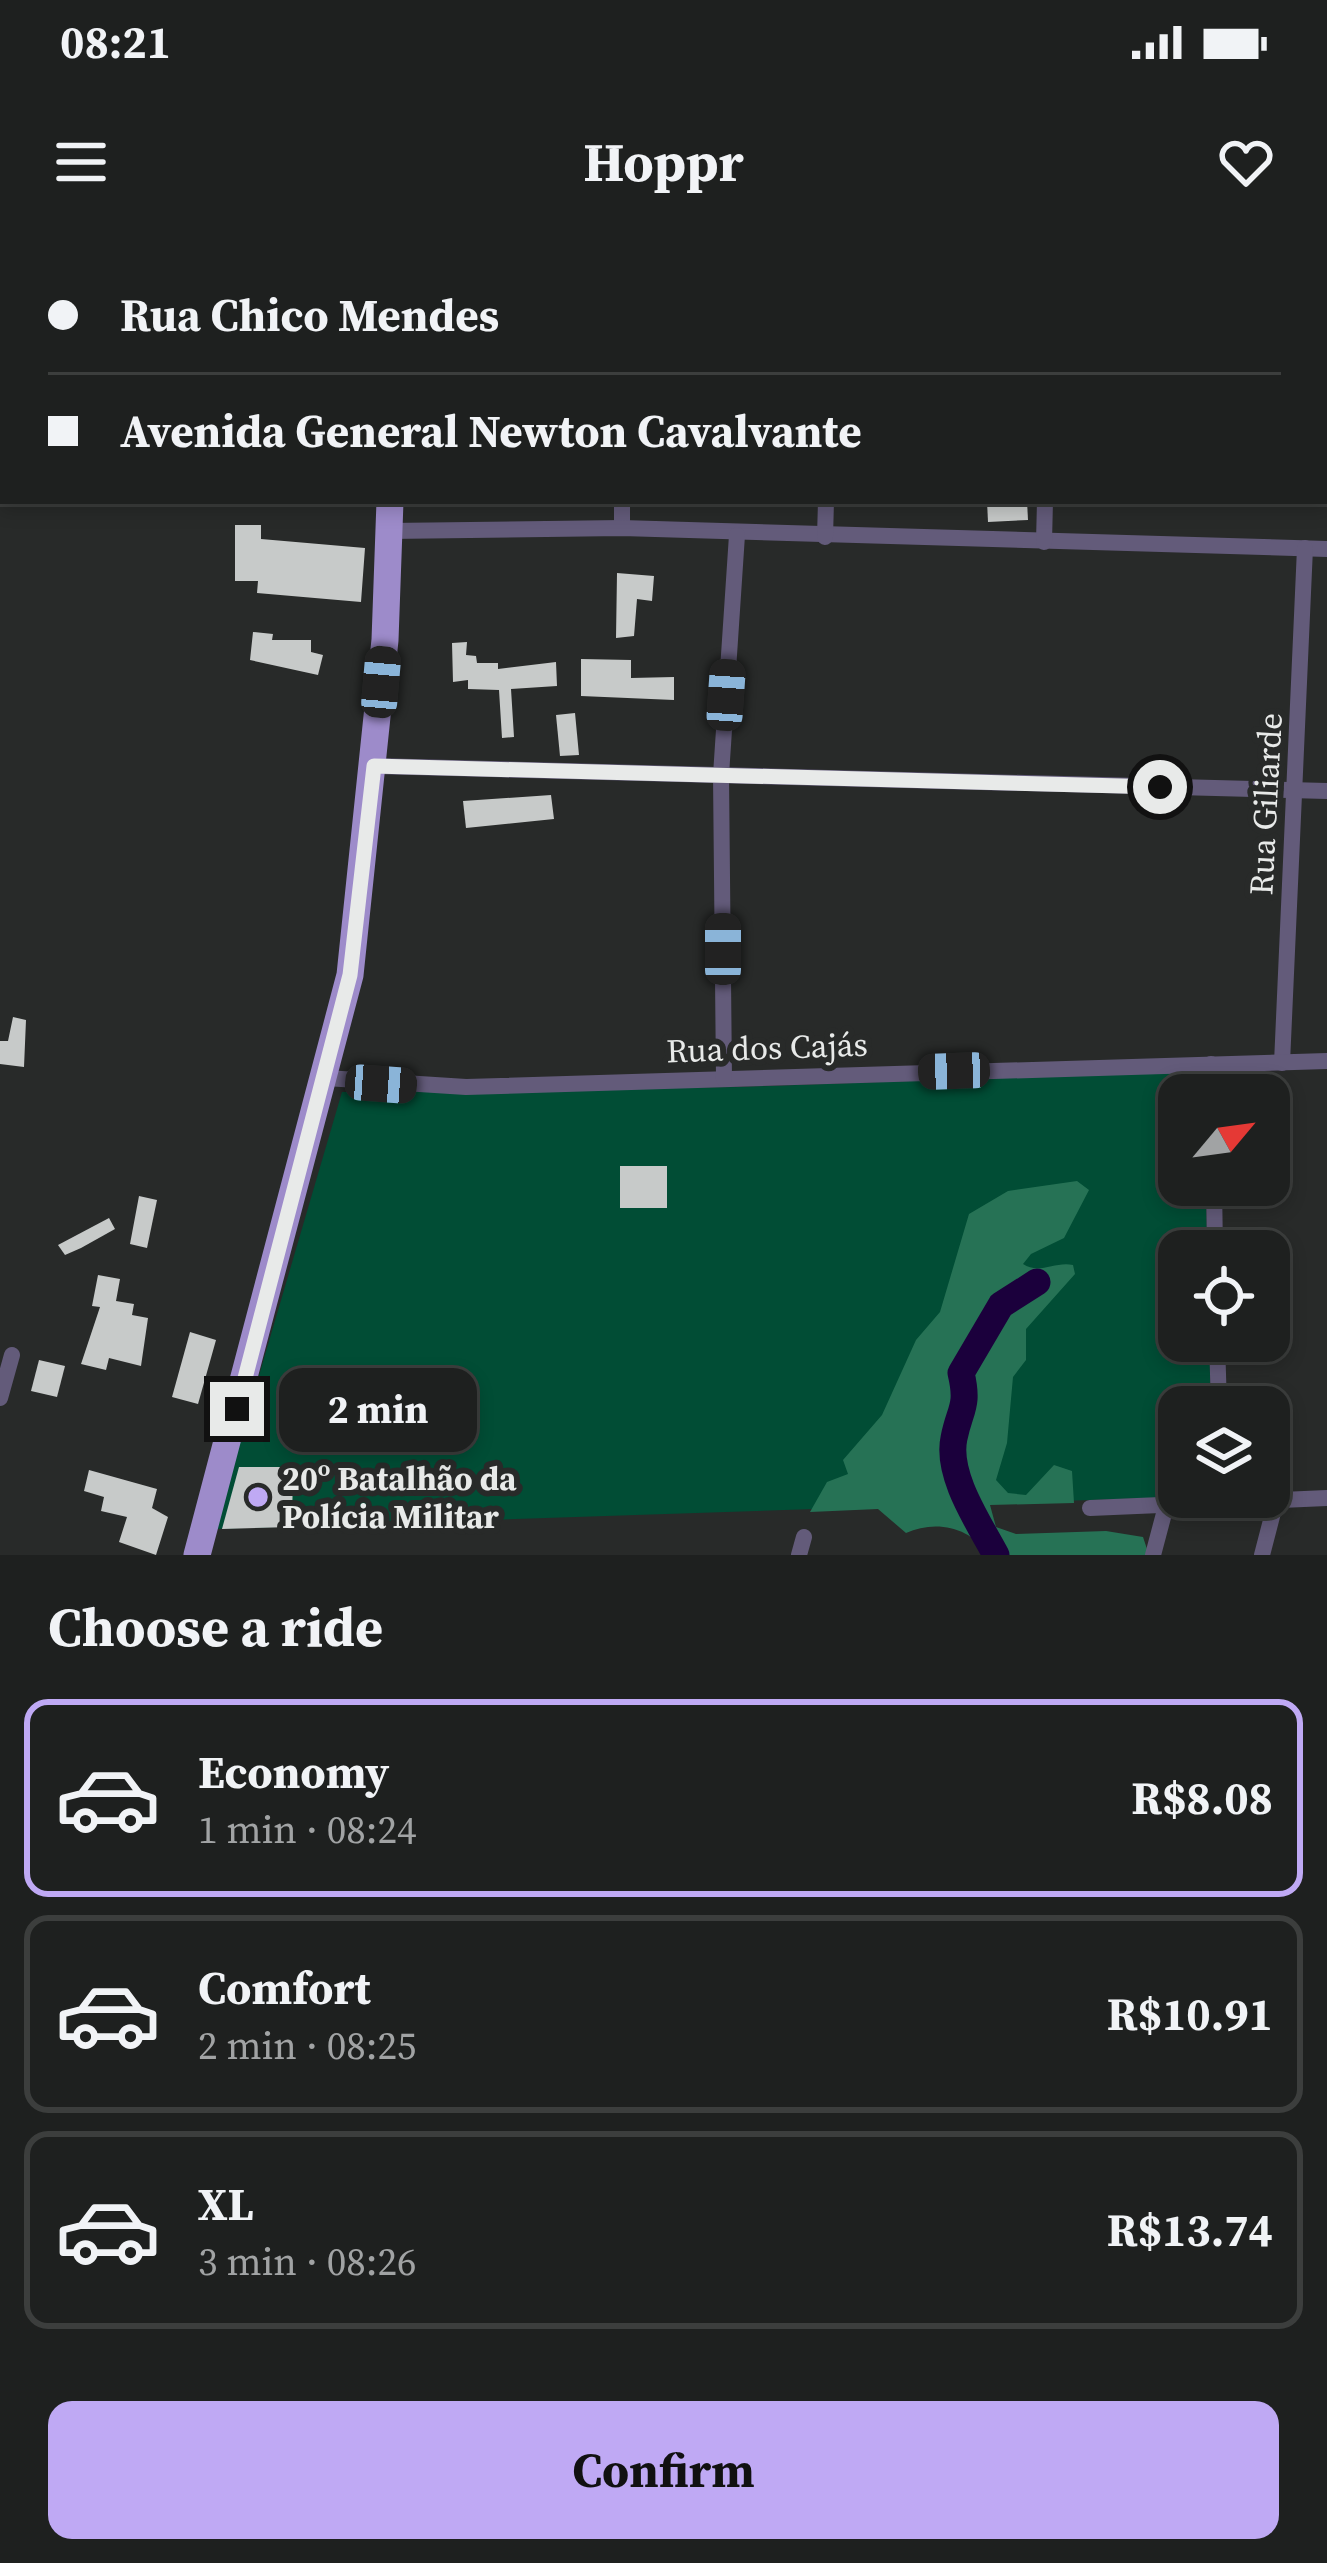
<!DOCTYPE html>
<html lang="en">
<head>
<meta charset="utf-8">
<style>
	body { margin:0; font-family:"Source Serif 4",serif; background:#262828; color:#f1f3f6; height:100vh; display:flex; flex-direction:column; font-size:45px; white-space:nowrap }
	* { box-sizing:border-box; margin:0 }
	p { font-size:39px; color:#a1a3a4 }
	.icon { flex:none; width:66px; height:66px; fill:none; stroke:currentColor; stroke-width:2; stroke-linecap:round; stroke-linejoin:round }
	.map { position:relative; height:1315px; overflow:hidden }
	.panel { display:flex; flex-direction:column; background:#1e201f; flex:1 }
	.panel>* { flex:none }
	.banner { position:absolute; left:0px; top:0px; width:1329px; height:264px; box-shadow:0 6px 18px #0003,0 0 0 3px #3c3e3d; display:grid; align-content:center; height:264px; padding:0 48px; background:#1e201f }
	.needle { width:78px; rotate:61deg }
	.tools { position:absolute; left:1158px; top:834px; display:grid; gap:24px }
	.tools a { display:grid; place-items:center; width:132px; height:132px; border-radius:24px; background:#1e201f; box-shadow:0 6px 18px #0003,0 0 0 3px #3c3e3d; font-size:60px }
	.end { position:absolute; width:54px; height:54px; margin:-27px; border:15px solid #e8eae9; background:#111; box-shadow:0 0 0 6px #111 }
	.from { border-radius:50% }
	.bubble { position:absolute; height:84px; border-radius:24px; background:#1e201f; box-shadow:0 6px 18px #0003,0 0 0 3px #3c3e3d; font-size:39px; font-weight:700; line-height:84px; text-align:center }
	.car { position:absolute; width:36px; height:72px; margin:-36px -18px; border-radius:15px; box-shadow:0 0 9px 3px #0007; background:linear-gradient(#222 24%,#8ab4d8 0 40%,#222 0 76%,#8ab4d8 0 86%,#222 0) }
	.banner b { display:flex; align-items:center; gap:42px; height:114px; font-size:45px }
	.banner b+b { border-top:3px solid #3c3e3d }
	.banner i { width:30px; height:30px; background:#f1f3f6 }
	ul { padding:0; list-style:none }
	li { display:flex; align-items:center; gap:36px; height:198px; margin:0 24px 18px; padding:0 24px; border:6px solid #3c3e3d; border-radius:24px }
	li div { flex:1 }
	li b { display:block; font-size:45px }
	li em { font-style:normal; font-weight:700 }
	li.active { border-color:#bfa9f4 }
	li>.icon { width:108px; height:108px; stroke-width:1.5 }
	h2 { padding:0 48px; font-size:54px; line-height:144px }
	.primary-button { display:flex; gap:24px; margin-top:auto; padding:24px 48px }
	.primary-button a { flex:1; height:138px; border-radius:24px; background:#bfa9f4; color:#111; font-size:48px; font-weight:700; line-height:138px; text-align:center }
	.status { display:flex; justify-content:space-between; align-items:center; height:84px; padding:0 60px; background:#1e201f; direction:ltr }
	.status svg { height:33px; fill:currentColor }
	header { display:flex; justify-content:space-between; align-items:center; height:156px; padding:0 48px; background:#1e201f; font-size:54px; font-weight:700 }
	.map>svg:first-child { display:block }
	.green { fill:#014d35 }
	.forest { fill:#267255 }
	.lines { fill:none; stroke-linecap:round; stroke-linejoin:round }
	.river { stroke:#1b003c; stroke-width:27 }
	.building { fill:#c7cac9 }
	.minor { stroke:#635b7a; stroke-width:16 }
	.primary { stroke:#9d8bca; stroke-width:27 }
	.route { stroke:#e8eae9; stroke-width:15 }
	.poi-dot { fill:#bfa9f4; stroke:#282a29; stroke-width:4.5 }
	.labels { text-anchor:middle; stroke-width:12; stroke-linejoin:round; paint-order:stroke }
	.street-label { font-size:33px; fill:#e8eae9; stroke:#282a29 }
	.poi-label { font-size:33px; font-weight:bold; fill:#e8eae9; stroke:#282a29; text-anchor:start }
</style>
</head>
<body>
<div class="status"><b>08:21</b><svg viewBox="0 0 49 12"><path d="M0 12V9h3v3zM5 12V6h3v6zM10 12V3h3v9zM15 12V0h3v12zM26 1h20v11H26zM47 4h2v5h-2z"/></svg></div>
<header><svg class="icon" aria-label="menu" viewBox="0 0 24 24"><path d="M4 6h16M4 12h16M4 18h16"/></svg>Hoppr<svg class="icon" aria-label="heart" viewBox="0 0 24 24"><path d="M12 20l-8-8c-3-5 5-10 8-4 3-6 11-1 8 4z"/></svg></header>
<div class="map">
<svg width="1327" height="1315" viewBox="0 0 1327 1315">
	<rect width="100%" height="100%" fill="#282a29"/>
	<path class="green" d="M1203,831V855H1179V945H1206L1207,1011H1179V1101H1209L1211,1167H1179V1257L214,1289L342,852L737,847Z"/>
	<path class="forest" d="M1077,941L1089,950L1064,998L1031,1014L1023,1024C1039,1035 1055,1021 1073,1025L1075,1034L1026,1089V1120L1013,1137L1007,1203L996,1240L1008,1253L1026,1255L1054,1225L1072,1231L1074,1263L990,1265L996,1287L1016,1294L1106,1291L1143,1297L1149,1315H987C971,1286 934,1280 906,1293L878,1269L810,1272L827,1242L848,1234L843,1220L882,1175L916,1100L940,1072L969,974L1008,951Z"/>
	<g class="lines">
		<path class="river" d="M996,1315C979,1283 946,1235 954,1198C960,1168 969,1167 961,1133L1001,1065L1037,1042"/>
	</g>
	<g class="building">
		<path d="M987,261H1027L1028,280L988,282Z"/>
		<path d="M235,285H261V299L365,308L361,362L257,353L258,341H235Z"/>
		<path d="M617,333L654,336L652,361L637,359L634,396L616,398Z"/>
		<path d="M253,392L273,394L272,400H311V412L323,415L318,435L250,420Z"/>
		<path d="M467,402L466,415L476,416L477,423H498V429L556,422L557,446L511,449L514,497L502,498L499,450L468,449V440L453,442L452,403Z"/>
		<path d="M581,419L631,420V438L674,437V460L581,456Z"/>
		<path d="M575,473L579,515L560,516L556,475Z"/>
		<path d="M551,555L554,579L466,588L463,561Z"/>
		<path d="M13,777L26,780L24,827L0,824V801H8Z"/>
		<rect x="620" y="926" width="47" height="42"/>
		<path d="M139,956L157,960L147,1008L130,1004Z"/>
		<path d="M109,978L115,989L81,1008L65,1015L58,1005Z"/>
		<path d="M98,1035L120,1039L116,1061L134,1064L132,1075L148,1078L141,1126L109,1118L106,1130L81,1124L100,1067L92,1066Z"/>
		<path d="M190,1092L216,1100L198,1164L172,1157Z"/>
		<path d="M39,1120L65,1126L57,1157L31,1151Z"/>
		<path d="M239,1227H293L292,1287L222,1289Z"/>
		<path d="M89,1230L157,1249L152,1268L168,1277L156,1315L119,1302L127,1277L101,1271L104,1257L84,1251Z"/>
	</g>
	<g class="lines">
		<g class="minor">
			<path d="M630,3V0"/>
			<path d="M831,3V0"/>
			<path d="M1049,3V0"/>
			<path d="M622,288V261"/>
			<path d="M389,291L622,288L1327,309"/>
			<path d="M825,297L826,261"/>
			<path d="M1044,302L1045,261"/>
			<path d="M374,526L1327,551"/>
			<path d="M1282,823L1305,308"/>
			<path d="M1211,824V855"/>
			<path d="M326,838L466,847L1327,821"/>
			<path d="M724,839L721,535L737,295"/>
			<path d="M1214,945L1215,1011"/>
			<path d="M1217,1101L1219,1167"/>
			<path d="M0,1158L12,1115"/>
			<path d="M1090,1268L1327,1258"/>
			<path d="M799,1315L804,1297"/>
			<path d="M1153,1315L1166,1266"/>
			<path d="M1262,1315L1276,1261"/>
		</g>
		<g class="primary">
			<path d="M396,3V0"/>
			<path d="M197,1315L350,735L385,400L390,261"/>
		</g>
	</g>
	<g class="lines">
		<path class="route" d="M237,1169L350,735L374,526L1160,547"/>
	</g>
	<circle class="poi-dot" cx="258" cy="1257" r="12"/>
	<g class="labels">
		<g class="street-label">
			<text transform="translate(1265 564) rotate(-87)" y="12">Rua Giliarde</text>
			<text transform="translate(767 807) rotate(-2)" y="12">Rua dos Cajás</text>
		</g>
		<g class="poi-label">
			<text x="282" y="1250">20º Batalhão da<tspan x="282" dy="38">Polícia Militar</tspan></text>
		</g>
	</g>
</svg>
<div class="tools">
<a><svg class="needle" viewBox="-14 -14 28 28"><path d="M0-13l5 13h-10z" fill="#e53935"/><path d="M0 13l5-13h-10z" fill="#a1a3a4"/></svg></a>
<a><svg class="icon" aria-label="locate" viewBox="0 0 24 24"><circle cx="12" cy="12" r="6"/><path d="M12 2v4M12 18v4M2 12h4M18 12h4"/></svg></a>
<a><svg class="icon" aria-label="layers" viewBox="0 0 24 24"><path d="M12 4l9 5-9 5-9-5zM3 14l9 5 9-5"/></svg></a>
</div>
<i class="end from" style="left:1160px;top:547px"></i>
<i class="end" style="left:237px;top:1169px"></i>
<div class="bubble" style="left:279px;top:1128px;width:198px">2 min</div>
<i class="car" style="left:381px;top:442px;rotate:5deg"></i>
<i class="car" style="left:726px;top:455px;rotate:4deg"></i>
<i class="car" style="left:723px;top:709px;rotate:0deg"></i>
<i class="car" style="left:954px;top:831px;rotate:268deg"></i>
<i class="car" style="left:381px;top:844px;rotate:94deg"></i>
<div class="banner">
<b><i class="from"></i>Rua Chico Mendes</b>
<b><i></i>Avenida General Newton Cavalvante</b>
</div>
</div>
<section class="panel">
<h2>Choose a ride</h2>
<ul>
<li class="active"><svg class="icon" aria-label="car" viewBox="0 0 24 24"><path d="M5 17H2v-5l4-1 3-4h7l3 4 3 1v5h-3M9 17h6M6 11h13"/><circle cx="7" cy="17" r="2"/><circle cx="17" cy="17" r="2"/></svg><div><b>Economy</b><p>1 min · 08:24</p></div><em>R$8.08</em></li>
<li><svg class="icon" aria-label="car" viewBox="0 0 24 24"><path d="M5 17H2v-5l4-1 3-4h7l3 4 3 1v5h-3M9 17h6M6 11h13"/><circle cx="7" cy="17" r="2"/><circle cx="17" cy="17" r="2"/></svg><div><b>Comfort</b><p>2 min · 08:25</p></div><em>R$10.91</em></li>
<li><svg class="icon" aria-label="car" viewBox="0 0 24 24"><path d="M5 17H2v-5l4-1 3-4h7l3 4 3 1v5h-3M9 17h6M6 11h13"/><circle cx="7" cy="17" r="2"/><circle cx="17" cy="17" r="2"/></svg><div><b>XL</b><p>3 min · 08:26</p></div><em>R$13.74</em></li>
</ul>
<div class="primary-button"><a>Confirm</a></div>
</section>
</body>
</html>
